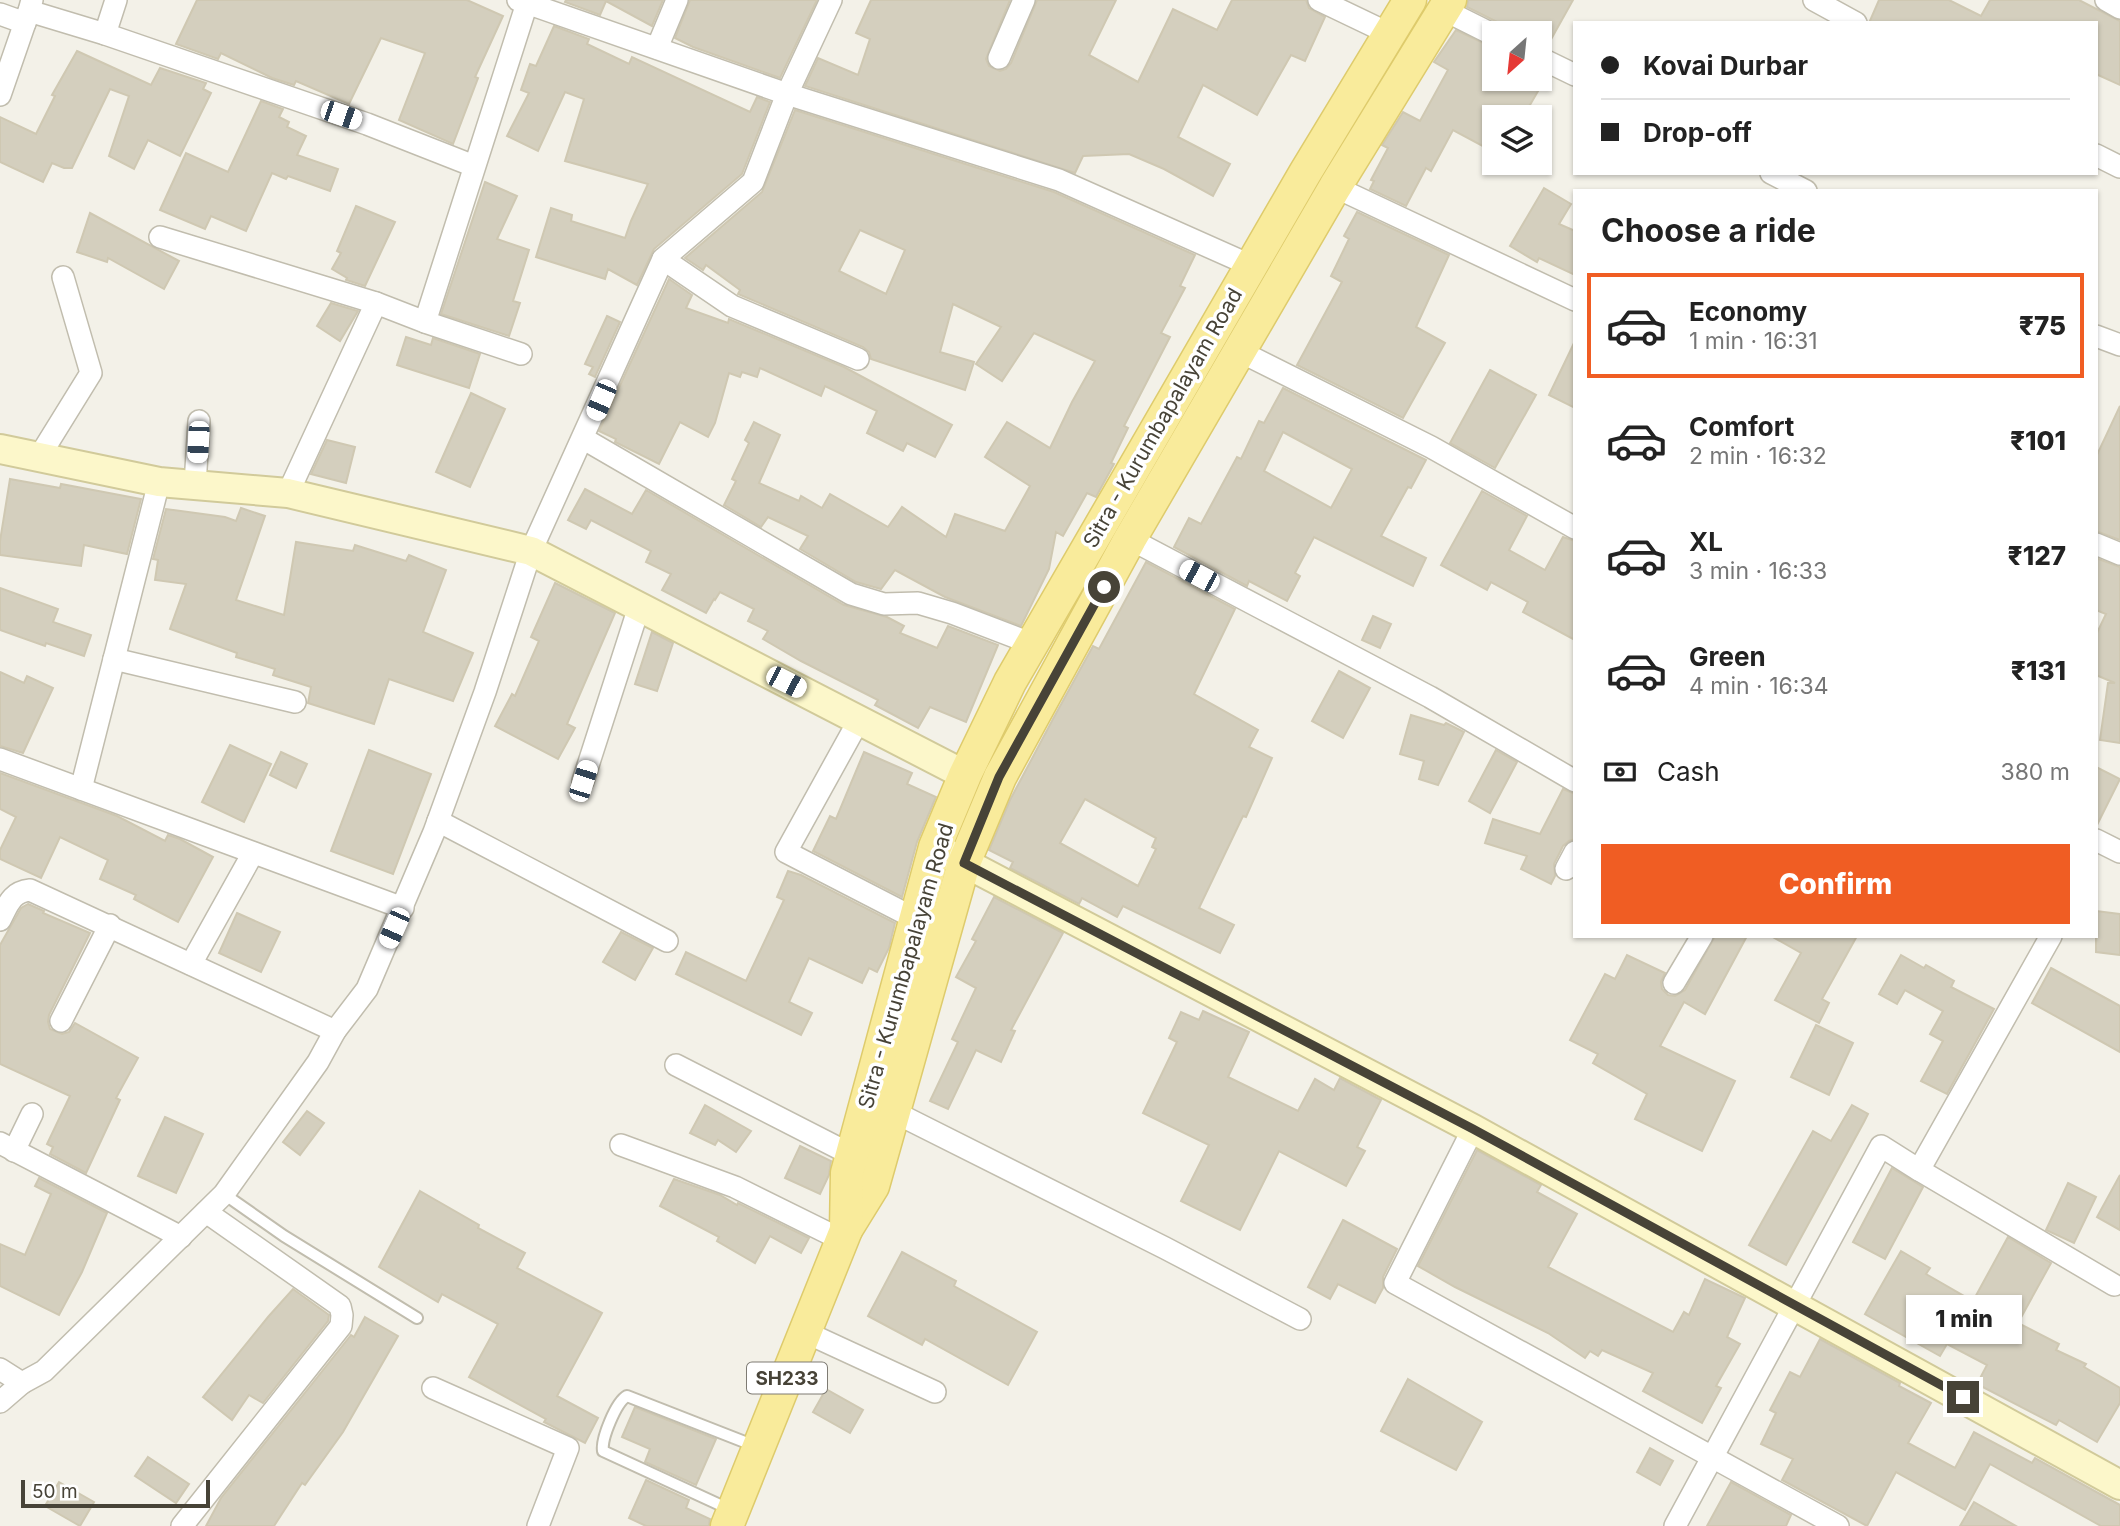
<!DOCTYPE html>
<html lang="en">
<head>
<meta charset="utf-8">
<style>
	body { margin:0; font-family:Inter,sans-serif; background:#f2f2f2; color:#222; height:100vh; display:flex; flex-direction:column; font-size:26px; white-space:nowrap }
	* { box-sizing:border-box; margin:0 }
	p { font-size:23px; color:#767676 }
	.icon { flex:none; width:38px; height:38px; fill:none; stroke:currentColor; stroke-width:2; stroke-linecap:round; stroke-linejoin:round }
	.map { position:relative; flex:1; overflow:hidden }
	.details { position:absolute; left:1573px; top:189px; width:525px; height:749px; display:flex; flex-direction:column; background:#fff; border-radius:0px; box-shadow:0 2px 5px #0004 }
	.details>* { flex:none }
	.banner { position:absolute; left:1573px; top:21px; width:525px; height:154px; border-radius:0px; box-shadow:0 2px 5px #0004; display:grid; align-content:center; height:154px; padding:0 28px; background:#fff }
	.needle { width:46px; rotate:207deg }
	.tools { position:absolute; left:1482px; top:21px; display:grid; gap:14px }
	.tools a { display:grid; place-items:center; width:70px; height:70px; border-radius:0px; background:#fff; box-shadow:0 2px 5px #0004; font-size:35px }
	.scale { position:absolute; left:21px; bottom:18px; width:189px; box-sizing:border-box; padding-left:7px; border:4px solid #474337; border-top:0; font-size:19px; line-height:24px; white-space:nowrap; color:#474337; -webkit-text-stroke:5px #fff; paint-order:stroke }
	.end { position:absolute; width:32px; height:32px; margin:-16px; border:9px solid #474337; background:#fff; box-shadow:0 0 0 4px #fff }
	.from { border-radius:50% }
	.bubble { position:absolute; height:49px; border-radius:0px; background:#fff; box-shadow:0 2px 5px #0004; font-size:23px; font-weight:800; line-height:49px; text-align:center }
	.car { position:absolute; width:21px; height:42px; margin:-21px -10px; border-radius:9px; box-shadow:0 0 5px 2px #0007; background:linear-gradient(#fff 24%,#345 0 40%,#fff 0 76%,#345 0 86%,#fff 0) }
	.banner b { display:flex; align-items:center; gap:24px; height:66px; font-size:26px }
	.banner b+b { border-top:2px solid #e0e0e0 }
	.banner i { width:18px; height:18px; background:#222 }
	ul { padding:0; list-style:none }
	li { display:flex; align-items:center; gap:21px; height:105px; margin:0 14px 10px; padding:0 14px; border:4px solid transparent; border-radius:0px }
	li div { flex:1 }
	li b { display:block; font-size:26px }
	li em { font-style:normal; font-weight:800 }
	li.selected { border-color:#f05d23 }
	li>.icon { width:63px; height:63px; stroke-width:1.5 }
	h2 { padding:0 28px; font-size:32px; line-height:84px }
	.pay { display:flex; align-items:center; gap:18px; height:77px; padding:0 28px; font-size:26px }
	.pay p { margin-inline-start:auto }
	.primary-button { display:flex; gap:14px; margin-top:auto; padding:14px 28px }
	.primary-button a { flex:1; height:80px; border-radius:0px; background:#f05d23; color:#fff; font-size:28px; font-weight:800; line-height:80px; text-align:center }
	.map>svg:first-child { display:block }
	.building { fill:#d4cfbe; stroke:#cfc8b2; stroke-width:2; fill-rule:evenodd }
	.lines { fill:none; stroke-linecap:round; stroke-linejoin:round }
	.lane-casing { stroke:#c1bdae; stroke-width:14 }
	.street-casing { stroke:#c1bdae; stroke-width:24 }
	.secondary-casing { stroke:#d1ca9a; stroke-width:32 }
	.primary-casing { stroke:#decb6c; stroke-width:35 }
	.lane { stroke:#fff; stroke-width:10 }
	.street { stroke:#fff; stroke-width:21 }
	.secondary { stroke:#fcf7ca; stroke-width:28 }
	.primary { stroke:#f9eb9b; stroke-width:32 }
	.route { stroke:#474337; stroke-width:9 }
	.labels { text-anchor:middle; stroke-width:7; stroke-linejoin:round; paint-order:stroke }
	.shield { fill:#fff; stroke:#7e7b73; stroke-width:2 }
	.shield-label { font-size:19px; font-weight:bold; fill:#474337 }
	.street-label { font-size:21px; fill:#474337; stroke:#fff }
</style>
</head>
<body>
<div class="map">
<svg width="2120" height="1526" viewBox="0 0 2120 1526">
	<rect width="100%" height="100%" fill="#f3f1e8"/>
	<g class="building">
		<path d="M197,0H467L503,16L475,77L478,78L453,144L399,120L425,53L381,38L349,104L296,81L294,85L272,78L221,53L218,59L176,44Z"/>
		<path d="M566,0H663L652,26L606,1L600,15L565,2Z"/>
		<path d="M690,0H817L780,78L693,47L675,38Z"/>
		<path d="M871,0H1010L986,59L989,66L1000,71L1006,69L1011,63L1037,0H1116L1089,55L1138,82L1173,9L1217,30L1232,0H1306L1309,8L1325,17L1305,61L1291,55L1257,115L1203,85L1178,137L1230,164L1213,196L1164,169L1129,154L1083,156L1075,173L805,86L818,58L858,75L870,39L856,33Z"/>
		<path d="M1468,0H1573L1549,43L1540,39V33H1530L1510,22L1507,27L1467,7Z"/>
		<path d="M1879,0H1949L1981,16L1990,0H2079L2120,21V85L2096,74V23H1869Z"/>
		<path d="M554,26L589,39L587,44L629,64L632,57L750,112L757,97L770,102L742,174L654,249L637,285L608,269L605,279L536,257L551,208L572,215L571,221L625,238L631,221L648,184L565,161L584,99L565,92L538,151L507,136L529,93L521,90L530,64L536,66Z"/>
		<path d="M1456,30L1494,48V79H1545L1523,117H1494V152L1453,130L1431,171L1426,168L1406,206L1370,189L1374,181L1371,180L1388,148L1382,145L1403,112L1420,121L1448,70L1434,62Z"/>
		<path d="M77,51L151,85L160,68L206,83L203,89L211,93L180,156L148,140L134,169L109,156L129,96L110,89L72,168H64L52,163L43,182L0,162V117L36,134L55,96L52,95Z"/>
		<path d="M261,101L283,109L279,117L289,122L287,127L306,136L297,155L338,169L330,191L288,176L286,179L272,173L246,231L211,216L205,229L160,210L186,153L228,172Z"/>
		<path d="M795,110L1054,192L1195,255L1180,286L1185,288L1161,333L1170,337L1124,426L1128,428L1111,463L1114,464L1096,497L1087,493L1063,536L1056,532L1049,569L1021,626L945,597L895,570L881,589L856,582L800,549L808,536L768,517L761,527L724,505L736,481L732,479L749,443L745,440L754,422L780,435L759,483L799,501L801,496L822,508L830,494L888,527L902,507L946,537L955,514L1005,531L1030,486L985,457L1007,422L1050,448L1072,402L1095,361L1034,333L1002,381L976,364L1001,327L953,304L940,352L974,362L965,390L871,359L869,352L863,347L738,294L740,290L706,265L703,270L685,258L762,192ZM860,230L905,250L886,294L839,271Z"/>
		<path d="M485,182L517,196L497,239L529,250L513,301L520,303L509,336L441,314Z"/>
		<path d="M1544,188L1571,204L1559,224L1575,231V275L1539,258L1537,262L1510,246Z"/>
		<path d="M356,206L395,222L365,286L346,280L347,278L332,269L341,253L337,251Z"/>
		<path d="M1357,212L1449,255L1416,327L1445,343L1403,418L1297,365L1342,282L1331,276L1349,239L1344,236Z"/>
		<path d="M90,213L179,261L164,289L108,258L107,262L77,252Z"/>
		<path d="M669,279L692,295L686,308L728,323L729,319L844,367L952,425L935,457L907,443L903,451L867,433L877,411L825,386L821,396L760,368L757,377L742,372L740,377L729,373L715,423L708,437L680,422L659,464L615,442L616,439L599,431Z"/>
		<path d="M331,303L358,311L340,341L317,326Z"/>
		<path d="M607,316L620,322L595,377L589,374L593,367L585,364Z"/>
		<path d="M406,337L431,345L433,338L480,354L469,388L397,365Z"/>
		<path d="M1575,341V408L1549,395Z"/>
		<path d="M1490,370L1536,395L1495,468L1450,443Z"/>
		<path d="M1283,388L1426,460L1411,488L1408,487L1381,536L1426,558L1413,586L1314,537L1295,573L1300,576L1287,601L1249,581L1247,586L1174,547L1189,518L1201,524L1237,457L1241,459L1259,421L1264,423ZM1283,432L1352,469L1331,508L1264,471Z"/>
		<path d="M471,393L505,409L470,487L436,472Z"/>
		<path d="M2120,406V540L2096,531V457Z"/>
		<path d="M327,440L355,447L346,483L311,474Z"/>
		<path d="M10,479L60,488L61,484L141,499L127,554L84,545L81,566L0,555V541Z"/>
		<path d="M585,489L632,514L646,490L844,605L887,617L904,626L900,633L937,648L948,626L998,645L966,722L930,707L918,728L875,705L878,700L801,661L763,639L768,631L748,621L754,609L720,592L715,600L714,599L706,613L662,590L671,574L646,562L651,551L591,520L586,529L568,520Z"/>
		<path d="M1482,491L1527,516L1509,550L1545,570L1563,537L1575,541V640L1523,612L1528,602L1491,582L1487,590L1441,565Z"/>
		<path d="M241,508L265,516L236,600L284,615L296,542L353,551L355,545L406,561L409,555L446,570L423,632L473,653L453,701L389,679L374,724L308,703L311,687L273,675L275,669L236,657L237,653L170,629L186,584L155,580L158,560L153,559L166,509L225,517L236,521Z"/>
		<path d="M2096,558L2120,567V743L2100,740L2108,683H2115L2096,675V635L2106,614L2096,610Z"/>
		<path d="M1146,562L1235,609L1194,694L1258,730L1249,747L1272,758L1246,817L1243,816L1199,908L1234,925L1220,953L1123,906L1117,917L1082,898L1079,904L1010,868L1013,862L989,850L1010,800L1053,719L1093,646L1099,649ZM1085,799L1156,838L1152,847L1156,849L1138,886L1060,843Z"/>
		<path d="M555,583L615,613L567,724L575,728L558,759L495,726L512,694L515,696L539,641L531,637Z"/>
		<path d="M0,588L58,609L53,622L91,635L84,656L46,643L45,646L0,630Z"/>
		<path d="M1373,616L1391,624L1380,648L1362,640Z"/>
		<path d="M652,632L673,643L657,691L635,684Z"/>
		<path d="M1339,671L1370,688L1343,738L1312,721Z"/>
		<path d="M0,672L24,683L27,676L53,688L23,753L0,746Z"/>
		<path d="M1411,715L1444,725L1446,723L1464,732L1438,785L1419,779L1424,761L1400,754Z"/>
		<path d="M230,745L271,764L244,822L202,802Z"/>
		<path d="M369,750L431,774L393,874L331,851Z"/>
		<path d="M1496,750L1517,762L1490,813L1469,801Z"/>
		<path d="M281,752L307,764L296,788L270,775Z"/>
		<path d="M864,752L912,773L907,784L936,797L917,842L902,897L813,851L830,816L836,819Z"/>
		<path d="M2096,767L2120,779L2096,827Z"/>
		<path d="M0,773L117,816L165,841L168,835L180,839L213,857L178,922L134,899L136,895L100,879L108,860L60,837L41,878L0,859V850L16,817L0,809Z"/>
		<path d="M1563,789L1575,794V839L1569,841L1563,846L1554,864L1555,876L1551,884L1521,869L1527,856L1485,843L1493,819L1540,834Z"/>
		<path d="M788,871L801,875L895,923L889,948L877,972L869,968L862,983L809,958L789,1002L812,1013L801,1035L676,974L686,952L746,981L784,900L777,897Z"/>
		<path d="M994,897L1063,933L1011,1030L1015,1031L1001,1062L976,1050L948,1109L930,1101L958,1042L952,1039L976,988L956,977L976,941L972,939Z"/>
		<path d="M28,904L44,911L43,913L90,933L49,1015L48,1022L50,1029L62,1034L69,1032L75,1023L138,1058L116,1098L120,1100L86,1173L50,1154L53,1147L47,1144L70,1096L0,1064V945L21,908Z"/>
		<path d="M2096,911L2120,914V955L2096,952Z"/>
		<path d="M237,913L280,932L261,972L219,953Z"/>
		<path d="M621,932L653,948L635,980L603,962Z"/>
		<path d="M1715,936H1747L1705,1014L1684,1002L1660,1046L1735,1081L1702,1151L1635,1119L1647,1094L1593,1063L1598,1054L1570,1040L1605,974L1615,979L1627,955L1665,973L1661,982L1662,989L1668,995L1675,996L1685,990Z"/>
		<path d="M1771,936H1857L1822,999L1829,1003L1819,1023L1775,1000L1801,953Z"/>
		<path d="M1901,955L1924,968L1926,965L1954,981L1951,987L1994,1009L1947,1094L1921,1081L1943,1041L1930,1034L1943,1011L1905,990L1897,1004L1879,994Z"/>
		<path d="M2051,968L2120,1006V1052L2032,1003Z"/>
		<path d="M1203,1011L1249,1032L1228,1077L1298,1111L1315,1079L1334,1090L1340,1078L1381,1100L1357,1147L1365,1151L1346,1186L1279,1151L1240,1230L1181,1201L1209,1145L1143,1113L1177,1042L1169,1038L1181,1012L1199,1020Z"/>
		<path d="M1816,1025L1853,1043L1829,1095L1791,1077Z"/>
		<path d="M705,1105L751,1131L736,1152L718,1140L715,1145L690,1133Z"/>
		<path d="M1852,1105L1868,1114L1864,1122L1786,1265L1749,1245L1813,1131L1831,1141Z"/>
		<path d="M307,1111L324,1123L300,1155L283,1142Z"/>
		<path d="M165,1117L203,1134L176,1193L138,1176Z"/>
		<path d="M800,1146L831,1161L829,1175L820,1194L785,1178Z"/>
		<path d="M1477,1150L1541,1185L1537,1192L1577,1214L1548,1267L1673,1332L1684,1312L1689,1315L1705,1279L1745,1298L1727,1337L1740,1344L1716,1386L1721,1388L1702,1423L1643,1391L1653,1373L1602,1350L1598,1356L1590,1351L1585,1358L1548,1333L1455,1287L1418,1266Z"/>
		<path d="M1892,1168L1923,1187L1885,1259L1853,1242Z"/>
		<path d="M2120,1175V1230L2097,1217Z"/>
		<path d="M39,1178L107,1213L82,1272L59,1315L0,1286V1244L25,1255L51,1194L35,1186Z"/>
		<path d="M674,1179L720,1195L737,1205L738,1203L809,1238L801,1253L770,1236L755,1263L717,1241L719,1237L660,1206Z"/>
		<path d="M2068,1183L2096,1197L2074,1243L2046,1230Z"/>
		<path d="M420,1191L479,1225L478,1228L525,1253L517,1268L602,1313L557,1396L598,1418L585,1443L544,1422L546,1419L469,1377L498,1324L442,1294L438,1302L379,1267Z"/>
		<path d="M1343,1220L1397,1249L1383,1277V1288L1375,1303L1338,1284L1330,1299L1308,1287Z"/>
		<path d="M2008,1237L2051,1263L2018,1323L2059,1344L2056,1350L2086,1364L2084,1367L2120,1388V1403L2097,1442L2059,1420L2056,1425L1977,1384L1987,1365L1947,1344L1940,1356L1865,1314L1901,1251L1930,1268L1926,1274L1973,1301Z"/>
		<path d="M902,1252L956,1281L954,1286L1037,1332L1008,1385L925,1339L922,1345L868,1316Z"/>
		<path d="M293,1289L329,1315L328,1321L263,1403L249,1395L232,1420L203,1397L268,1317Z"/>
		<path d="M365,1317L398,1336L343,1432L305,1485L302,1483L274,1526H206L221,1498L351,1335L354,1337Z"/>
		<path d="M1820,1339L1900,1383L1899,1386L1931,1403L1908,1443L1955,1468L1974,1432L2032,1463L2035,1458L2120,1505V1526H2101L1990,1464L1965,1510L1896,1472L1867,1526L1782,1480L1793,1459L1761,1444L1776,1413L1770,1410L1790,1372L1800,1377Z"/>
		<path d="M1408,1379L1482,1422L1456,1470L1381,1431Z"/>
		<path d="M826,1389L863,1410L850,1433L813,1412Z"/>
		<path d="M635,1407L716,1439L696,1485L645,1462L650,1449L622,1437Z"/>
		<path d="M1650,1448L1673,1461L1660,1485L1637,1472Z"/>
		<path d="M148,1457L189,1484L176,1503L135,1476Z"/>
		<path d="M646,1480L689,1500L686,1508L710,1519L709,1526H646L629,1518Z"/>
		<path d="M59,1482L94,1502L80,1526L45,1506Z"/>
		<path d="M1731,1482L1791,1515L1786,1526H1707Z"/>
		<path d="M1974,1502L2016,1526H1960Z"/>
	</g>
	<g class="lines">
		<defs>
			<g id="lane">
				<path d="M224,1194L284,1236L417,1318"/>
				<path d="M731,1510L603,1451C601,1439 616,1402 627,1396L755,1446"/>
			</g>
			<g id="street">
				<path d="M32,0L29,11L105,34"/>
				<path d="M116,0L105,34L367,124L474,166"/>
				<path d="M518,0L787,94L1059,180L1252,266"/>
				<path d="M1319,0L1390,34"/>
				<path d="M1814,0L1856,23"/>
				<path d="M2106,0L2120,8"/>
				<path d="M1444,10L1494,35"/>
				<path d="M0,14L25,23"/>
				<path d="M657,48L677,0"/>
				<path d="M999,58L1024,0"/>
				<path d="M1540,58L1575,75"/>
				<path d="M0,95L29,11"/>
				<path d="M2096,155L2120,167"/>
				<path d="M1771,173L1806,191"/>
				<path d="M1335,187L1575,300"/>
				<path d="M160,237L376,303"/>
				<path d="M663,259L732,306L858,359"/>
				<path d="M425,322L521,354"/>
				<path d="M2096,336L2120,345"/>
				<path d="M1241,352L1431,447L1575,528"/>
				<path d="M584,439L851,594L884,604L918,603L952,613L1033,644"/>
				<path d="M39,457L91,373L63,277"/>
				<path d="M195,485L199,421"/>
				<path d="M288,493L376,303L425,322L528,0"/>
				<path d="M1130,539L1430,697L1575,781"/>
				<path d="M2096,544L2120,554"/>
				<path d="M114,659L295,702"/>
				<path d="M859,720L786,852L916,919"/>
				<path d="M0,759L403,908"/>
				<path d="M583,781L639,607"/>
				<path d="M81,789L159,482"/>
				<path d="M438,821L667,941"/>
				<path d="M2096,840L2120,852"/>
				<path d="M1566,869L1575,852"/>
				<path d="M0,920C8,905 11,892 30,890L335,1031"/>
				<path d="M2051,936L1919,1170L2114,1285"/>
				<path d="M191,964L253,853"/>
				<path d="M1674,983L1702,936"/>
				<path d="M61,1021L110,925"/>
				<path d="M676,1065L852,1155"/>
				<path d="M894,1112L1165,1248L1300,1319"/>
				<path d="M1473,1129L1395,1283L1838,1526"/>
				<path d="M0,1143L181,1237"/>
				<path d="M621,1145L735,1187L842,1240"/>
				<path d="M14,1151L32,1114"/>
				<path d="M805,1332L935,1392"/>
				<path d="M0,1369L22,1383"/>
				<path d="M433,1388L568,1448L538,1526"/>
				<path d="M0,1402L22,1383L44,1371L224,1194L318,1062L335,1031L367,989L434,832L485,692L531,551L663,259L753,182L787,94L831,0"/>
				<path d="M182,1526L341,1326L342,1315L340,1306L206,1212"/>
				<path d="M1675,1526L1881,1146L1919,1170"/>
			</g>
			<g id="secondary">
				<path d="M0,449L159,482L288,493L531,551L965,775"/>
				<path d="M944,852L1473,1129L2120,1485"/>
			</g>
			<g id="primary">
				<path d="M847,1228L873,1186L964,863L1000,777L1130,539L1335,187L1450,0"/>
				<path d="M727,1526L846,1230L847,1173L935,847L965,775L1010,682L1305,173L1410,0"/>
			</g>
		</defs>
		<use href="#lane" class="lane-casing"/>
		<use href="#street" class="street-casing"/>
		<use href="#secondary" class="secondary-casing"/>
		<use href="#primary" class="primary-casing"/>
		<use href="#lane" class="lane"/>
		<use href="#street" class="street"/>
		<use href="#secondary" class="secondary"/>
		<use href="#primary" class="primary"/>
	</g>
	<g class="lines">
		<path class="route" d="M1104,587L999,777L964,863L1473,1129L1963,1397"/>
	</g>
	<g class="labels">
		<rect class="shield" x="747" y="1362.5" width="80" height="31" rx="5"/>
		<g class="shield-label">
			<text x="787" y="1385">SH233</text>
		</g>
		<g class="street-label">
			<text transform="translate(1163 418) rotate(-60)" y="7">Sitra - Kurumbapalayam Road</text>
			<text transform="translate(906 966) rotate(-74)" y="7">Sitra - Kurumbapalayam Road</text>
		</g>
	</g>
</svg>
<div class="tools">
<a><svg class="needle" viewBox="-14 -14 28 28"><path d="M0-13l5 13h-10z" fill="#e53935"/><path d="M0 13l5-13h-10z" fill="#767676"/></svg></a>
<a><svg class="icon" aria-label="layers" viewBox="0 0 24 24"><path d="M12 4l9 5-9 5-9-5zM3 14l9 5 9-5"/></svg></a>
</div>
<div class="scale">50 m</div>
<i class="end from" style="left:1104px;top:587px"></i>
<i class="end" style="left:1963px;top:1397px"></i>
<div class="bubble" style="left:1906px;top:1295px;width:116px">1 min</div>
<i class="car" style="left:341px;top:115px;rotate:109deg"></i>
<i class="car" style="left:601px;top:400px;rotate:203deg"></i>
<i class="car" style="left:198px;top:442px;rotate:183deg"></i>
<i class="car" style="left:1199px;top:576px;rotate:298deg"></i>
<i class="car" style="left:786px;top:682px;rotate:117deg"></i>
<i class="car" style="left:583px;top:781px;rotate:18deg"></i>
<i class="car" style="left:394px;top:928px;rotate:204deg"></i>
<div class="banner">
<b><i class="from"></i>Kovai Durbar</b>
<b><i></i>Drop-off</b>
</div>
<section class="details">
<h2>Choose a ride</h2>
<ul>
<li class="selected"><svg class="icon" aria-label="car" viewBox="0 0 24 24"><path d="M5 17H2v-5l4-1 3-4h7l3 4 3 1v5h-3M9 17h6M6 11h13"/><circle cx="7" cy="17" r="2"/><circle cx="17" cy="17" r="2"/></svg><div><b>Economy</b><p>1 min · 16:31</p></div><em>₹75</em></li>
<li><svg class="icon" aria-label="car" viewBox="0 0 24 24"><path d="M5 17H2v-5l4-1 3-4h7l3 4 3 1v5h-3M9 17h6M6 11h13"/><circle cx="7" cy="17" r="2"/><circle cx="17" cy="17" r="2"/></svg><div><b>Comfort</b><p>2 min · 16:32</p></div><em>₹101</em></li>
<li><svg class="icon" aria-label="car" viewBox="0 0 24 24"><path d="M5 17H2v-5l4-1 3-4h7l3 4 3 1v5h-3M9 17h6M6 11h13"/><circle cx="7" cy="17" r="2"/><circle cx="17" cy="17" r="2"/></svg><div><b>XL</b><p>3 min · 16:33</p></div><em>₹127</em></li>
<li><svg class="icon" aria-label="car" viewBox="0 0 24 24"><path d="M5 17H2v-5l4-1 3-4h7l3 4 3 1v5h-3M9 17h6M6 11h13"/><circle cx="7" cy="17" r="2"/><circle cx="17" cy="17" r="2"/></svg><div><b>Green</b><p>4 min · 16:34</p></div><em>₹131</em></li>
</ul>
<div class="pay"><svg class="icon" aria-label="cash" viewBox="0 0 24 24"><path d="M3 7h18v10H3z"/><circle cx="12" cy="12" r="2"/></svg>Cash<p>380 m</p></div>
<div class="primary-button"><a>Confirm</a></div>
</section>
</div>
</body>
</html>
